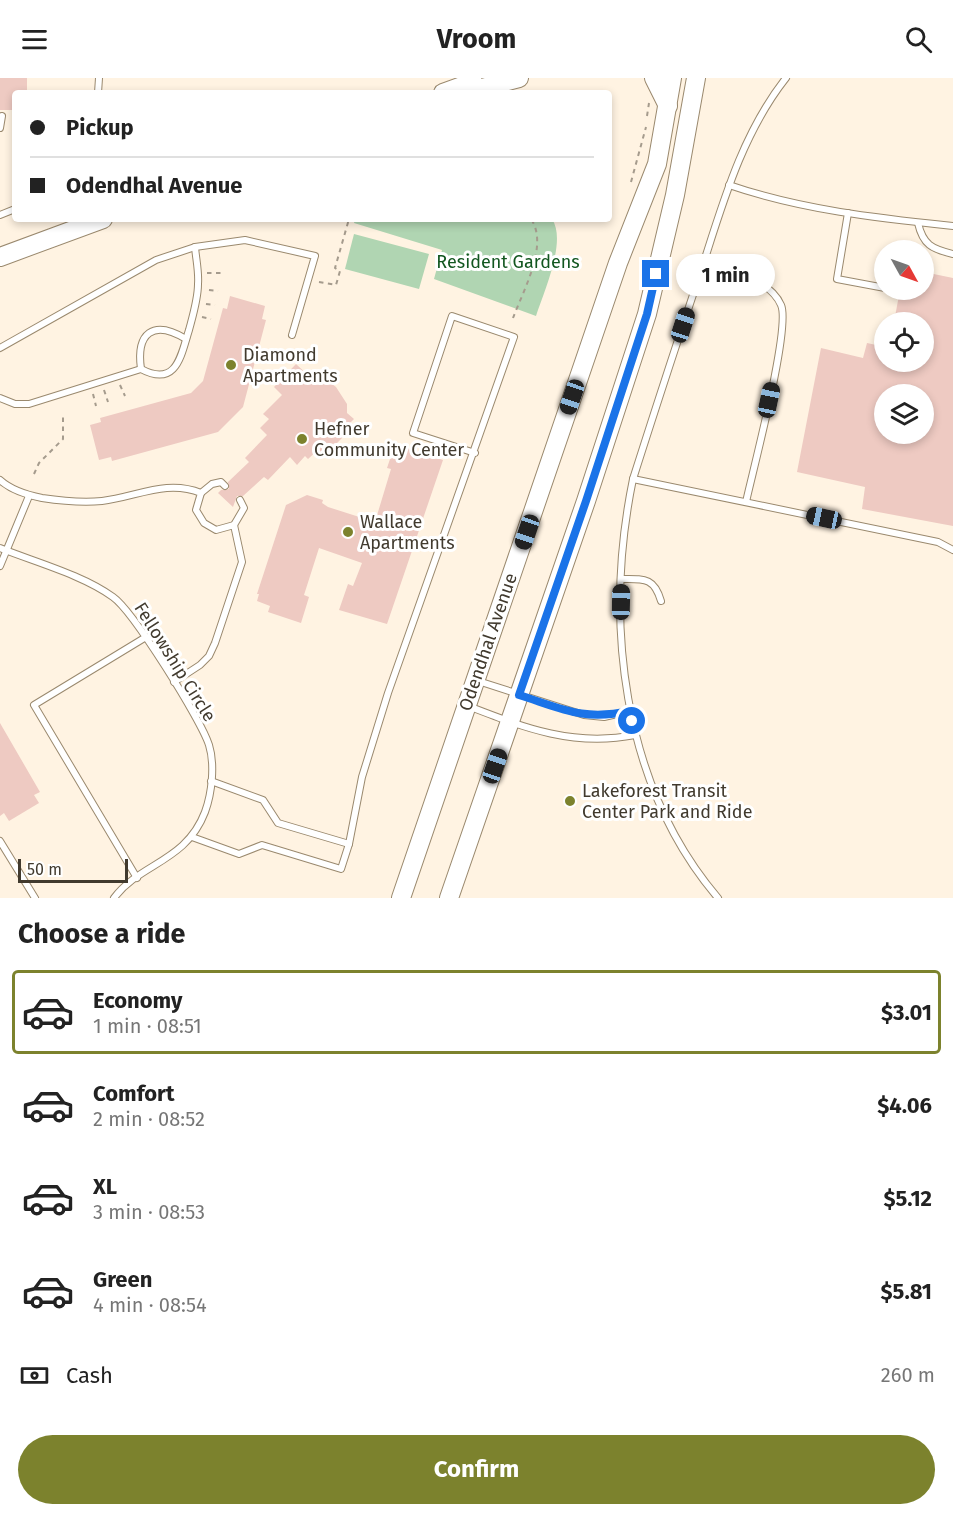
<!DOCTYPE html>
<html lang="en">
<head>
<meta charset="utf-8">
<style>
	body { margin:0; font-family:"Fira Sans",sans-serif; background:#f6f6f6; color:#222; height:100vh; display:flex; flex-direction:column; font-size:22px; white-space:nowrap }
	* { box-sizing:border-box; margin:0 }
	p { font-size:20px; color:#767676 }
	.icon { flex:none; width:33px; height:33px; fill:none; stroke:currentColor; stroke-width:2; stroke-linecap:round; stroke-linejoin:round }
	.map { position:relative; height:820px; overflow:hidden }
	.details { display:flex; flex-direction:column; background:#fff; flex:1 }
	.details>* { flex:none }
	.banner { position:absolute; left:12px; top:12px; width:600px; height:132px; border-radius:6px; box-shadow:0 3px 9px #0003; display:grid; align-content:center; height:132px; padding:0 18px; background:#fff }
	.needle { width:39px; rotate:130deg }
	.tools { position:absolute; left:874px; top:162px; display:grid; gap:12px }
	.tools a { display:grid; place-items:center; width:60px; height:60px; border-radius:50%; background:#fff; box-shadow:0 3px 9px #0003; font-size:30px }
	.scale { position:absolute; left:18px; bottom:15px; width:110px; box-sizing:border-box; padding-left:6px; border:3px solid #413a2e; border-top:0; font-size:16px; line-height:21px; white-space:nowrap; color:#413a2e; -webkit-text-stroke:4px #fff; paint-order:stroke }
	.end { position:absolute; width:27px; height:27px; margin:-14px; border:8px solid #1a73e8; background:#fff; box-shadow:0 0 0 3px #fff }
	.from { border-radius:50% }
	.bubble { position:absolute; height:42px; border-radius:21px; background:#fff; box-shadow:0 3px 9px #0003; font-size:20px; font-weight:700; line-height:42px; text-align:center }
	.car { position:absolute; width:18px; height:36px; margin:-18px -9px; border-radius:8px; box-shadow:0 0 4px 2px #0007; background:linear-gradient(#222 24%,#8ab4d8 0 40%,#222 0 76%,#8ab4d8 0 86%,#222 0) }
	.banner b { display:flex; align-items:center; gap:21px; height:57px; font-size:22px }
	.banner b+b { border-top:2px solid #e0e0e0 }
	.banner i { width:15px; height:15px; background:#222 }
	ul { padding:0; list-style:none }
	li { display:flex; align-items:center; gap:18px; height:84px; margin:0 12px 9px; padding:0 6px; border:3px solid transparent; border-radius:6px }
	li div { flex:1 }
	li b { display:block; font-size:22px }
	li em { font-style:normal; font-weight:700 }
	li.on { border-color:#7c822d }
	li>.icon { width:54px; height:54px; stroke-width:1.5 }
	h2 { padding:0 18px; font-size:27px; line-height:72px }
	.pay { display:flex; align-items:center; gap:15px; height:66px; padding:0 18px; font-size:22px }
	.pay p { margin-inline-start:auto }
	.primary-button { display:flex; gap:12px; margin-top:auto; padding:12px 18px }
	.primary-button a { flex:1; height:69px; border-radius:36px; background:#7c822d; color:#fff; font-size:24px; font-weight:700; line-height:69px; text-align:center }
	header { display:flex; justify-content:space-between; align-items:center; height:78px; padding:0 18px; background:#fff; font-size:27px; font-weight:700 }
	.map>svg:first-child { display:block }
	.green { fill:#b0d5b2 }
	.building { fill:#eecac2; fill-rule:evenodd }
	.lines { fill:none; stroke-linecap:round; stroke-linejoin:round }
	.lane-casing { stroke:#9a896e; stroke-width:8 }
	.secondary-casing { stroke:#9a896e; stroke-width:20 }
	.path { stroke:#a59b8d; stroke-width:2; stroke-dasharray:4.5 4.5; stroke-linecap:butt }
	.lane { stroke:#fff; stroke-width:6 }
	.secondary { stroke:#fff; stroke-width:18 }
	.route { stroke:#1a73e8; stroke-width:8 }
	.poi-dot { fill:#7c822d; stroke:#fff; stroke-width:2 }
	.labels { text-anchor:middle; stroke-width:6; stroke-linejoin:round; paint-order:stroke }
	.park-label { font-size:18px; fill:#12561f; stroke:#fff }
	.poi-label { font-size:18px; fill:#413a2e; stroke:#fff; text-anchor:start }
	.street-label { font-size:18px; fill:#413a2e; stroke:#fff }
</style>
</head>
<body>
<header><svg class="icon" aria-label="menu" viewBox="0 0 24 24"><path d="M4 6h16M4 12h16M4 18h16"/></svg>Vroom<svg class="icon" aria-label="search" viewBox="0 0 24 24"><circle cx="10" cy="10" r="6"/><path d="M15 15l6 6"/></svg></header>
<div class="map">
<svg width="953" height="820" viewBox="0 0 953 820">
	<rect width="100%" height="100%" fill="#fff3e2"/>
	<g class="green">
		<path d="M355,141H552C567,163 544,213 536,238L434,201L442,172L354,145Z"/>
		<path d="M354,156L429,176L419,211L345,191Z"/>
	</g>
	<g class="building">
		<path d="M0,0H27V15H15V32H0Z"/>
		<path d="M924,194L953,200V448L862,431L865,409L797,394L821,270L863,280L867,265L885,269V284H924V244H894L900,212H924ZM885,316H924V356H885Z"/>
		<path d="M230,218L265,228L262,241L266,242L243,329L218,354L112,383L111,379L99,382L90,347L101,344L100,340L191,315L203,303L223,230L227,231Z"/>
		<path d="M296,286L310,299L328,303L336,309L347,326V335L354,341L346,349L349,353L334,368L330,365L321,375L318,372L308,381L305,378L297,387L290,379L268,402L264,399L243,418H237L233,429L218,415L221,412L229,411L228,404L249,384L245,380L267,357L260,350L269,341L263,336L282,317L274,309Z"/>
		<path d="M395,366L443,382L387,546L339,532L348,506L353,508L362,485L319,470L304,517L309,519L301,545L268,534L270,528L257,523L259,516H257L286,427L307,417L323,422L322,425L328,429L375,444L391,391L387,390Z"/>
		<path d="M0,645L40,714L34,717L39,725L9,743L4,735L0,738Z"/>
	</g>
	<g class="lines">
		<defs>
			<g id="lane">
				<path d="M98,15L99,0"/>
				<path d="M0,50L2,38"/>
				<path d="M729,107C802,132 877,140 953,148"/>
				<path d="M848,135L837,201L885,210"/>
				<path d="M0,137L15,131"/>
				<path d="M918,145C923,167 932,171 953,176"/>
				<path d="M702,187C728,194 769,199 781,227C791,249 753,392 746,424"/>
				<path d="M892,212H893"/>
				<path d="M0,270L156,182L195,169L245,162L315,178L292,257"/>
				<path d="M141,291C136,255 153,241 186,261"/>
				<path d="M0,320L15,326H29L141,291C177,310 181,277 189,252C193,237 198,221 198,206C199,194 196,181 195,169"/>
				<path d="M633,401L938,464L953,472"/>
				<path d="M0,402C11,412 27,417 42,420C62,423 81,425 102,423C137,419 166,401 201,415L196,432L204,445L216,452L234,447L242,484L215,565L209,578L200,587L174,604"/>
				<path d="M201,415L212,406L221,404L225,408"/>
				<path d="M234,447L244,430L240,422"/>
				<path d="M0,470C35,484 83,497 113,519C133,533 201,642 209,667C215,686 212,715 205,734C186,784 140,785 114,820"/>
				<path d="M0,488L29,418"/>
				<path d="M621,501C644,501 654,499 661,523"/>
				<path d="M478,603L584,637L604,639L630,633"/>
				<path d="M468,628C525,650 573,669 635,657"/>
				<path d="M211,703L263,722L278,745L349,766"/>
				<path d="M192,759L239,776L262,767L341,791L349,766L362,699L388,615L514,259L452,238L413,355L475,375"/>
				<path d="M0,763L35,820"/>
				<path d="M137,800L34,627L146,559"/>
				<path d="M718,820C621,706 604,542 633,401C655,332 677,264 700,196C722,128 741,57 786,0"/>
			</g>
			<g id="secondary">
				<path d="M654,0L668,28"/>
				<path d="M443,15L473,4"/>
				<path d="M464,15L519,0"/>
				<path d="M0,179L103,141"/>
				<path d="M401,820L618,185L657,86L672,0"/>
				<path d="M449,820L586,423L647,236L675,117L696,0"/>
			</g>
		</defs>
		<use href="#lane" class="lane-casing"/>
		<use href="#secondary" class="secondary-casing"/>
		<g class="path">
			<path d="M647,38L649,25"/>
			<path d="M631,104L646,49"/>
			<path d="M207,195H222"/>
			<path d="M319,204L336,207L340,193L335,190L349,141"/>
			<path d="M209,212L218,213"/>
			<path d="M206,226L215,227"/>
			<path d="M202,239L211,241"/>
			<path d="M513,240C523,213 549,167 531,141"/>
			<path d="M120,307L125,318"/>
			<path d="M104,312L108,324"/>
			<path d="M93,316L96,328"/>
			<path d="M34,396L39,385L63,361V339"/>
		</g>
		<use href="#lane" class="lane"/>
		<use href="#secondary" class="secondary"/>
	</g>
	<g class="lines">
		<path class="route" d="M632,643L630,633C583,643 563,631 519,617L586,423L647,236L656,196"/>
	</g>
	<g class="poi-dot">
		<circle cx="231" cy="287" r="6"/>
		<circle cx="302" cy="361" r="6"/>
		<circle cx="348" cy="454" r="6"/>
		<circle cx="570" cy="723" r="6"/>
	</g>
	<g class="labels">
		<g class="park-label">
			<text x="508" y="190">Resident Gardens</text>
		</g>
		<g class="poi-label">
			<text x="243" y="283">Diamond<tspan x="243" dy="21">Apartments</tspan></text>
			<text x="314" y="357">Hefner<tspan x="314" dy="21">Community Center</tspan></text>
			<text x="360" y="450">Wallace<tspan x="360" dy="21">Apartments</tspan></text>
			<text x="582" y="719">Lakeforest Transit<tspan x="582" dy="21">Center Park and Ride</tspan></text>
		</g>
		<g class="street-label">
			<text transform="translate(488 564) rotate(-71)" y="6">Odendhal Avenue</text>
			<text transform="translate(175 584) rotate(58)" y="6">Fellowship Circle</text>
		</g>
	</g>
</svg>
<div class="tools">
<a><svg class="needle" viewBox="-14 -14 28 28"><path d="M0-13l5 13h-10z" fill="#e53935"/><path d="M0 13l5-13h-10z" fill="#767676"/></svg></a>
<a><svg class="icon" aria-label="locate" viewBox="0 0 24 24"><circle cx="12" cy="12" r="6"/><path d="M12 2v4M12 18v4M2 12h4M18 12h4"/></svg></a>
<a><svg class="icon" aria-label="layers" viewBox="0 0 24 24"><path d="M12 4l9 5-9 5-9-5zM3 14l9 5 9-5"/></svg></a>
</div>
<div class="scale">50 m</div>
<i class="end from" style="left:632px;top:643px"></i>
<i class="end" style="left:656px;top:196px"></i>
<div class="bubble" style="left:676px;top:176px;width:99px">1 min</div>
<i class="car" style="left:683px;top:247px;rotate:18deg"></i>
<i class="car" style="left:572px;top:319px;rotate:199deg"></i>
<i class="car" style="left:769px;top:322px;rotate:12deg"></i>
<i class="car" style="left:824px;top:440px;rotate:282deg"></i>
<i class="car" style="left:527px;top:454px;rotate:199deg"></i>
<i class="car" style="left:621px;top:524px;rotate:1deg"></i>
<i class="car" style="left:495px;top:688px;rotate:19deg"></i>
<div class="banner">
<b><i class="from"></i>Pickup</b>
<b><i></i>Odendhal Avenue</b>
</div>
</div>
<section class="details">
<h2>Choose a ride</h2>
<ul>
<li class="on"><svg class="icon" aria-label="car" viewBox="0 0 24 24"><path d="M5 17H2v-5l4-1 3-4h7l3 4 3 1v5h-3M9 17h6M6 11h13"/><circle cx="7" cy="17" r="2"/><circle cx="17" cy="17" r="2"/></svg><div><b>Economy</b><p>1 min · 08:51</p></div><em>$3.01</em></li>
<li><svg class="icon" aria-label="car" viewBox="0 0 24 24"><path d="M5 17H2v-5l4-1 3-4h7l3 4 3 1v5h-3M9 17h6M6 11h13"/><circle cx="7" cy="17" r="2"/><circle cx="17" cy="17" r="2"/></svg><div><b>Comfort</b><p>2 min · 08:52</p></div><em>$4.06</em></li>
<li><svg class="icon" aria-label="car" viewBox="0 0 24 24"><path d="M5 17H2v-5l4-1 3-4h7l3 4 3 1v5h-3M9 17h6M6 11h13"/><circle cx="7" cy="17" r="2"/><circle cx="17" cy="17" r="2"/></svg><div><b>XL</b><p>3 min · 08:53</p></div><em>$5.12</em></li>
<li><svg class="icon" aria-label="car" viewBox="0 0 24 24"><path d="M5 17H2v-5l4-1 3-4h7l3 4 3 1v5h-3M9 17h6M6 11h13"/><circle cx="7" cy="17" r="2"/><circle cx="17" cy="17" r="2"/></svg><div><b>Green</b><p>4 min · 08:54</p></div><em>$5.81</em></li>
</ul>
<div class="pay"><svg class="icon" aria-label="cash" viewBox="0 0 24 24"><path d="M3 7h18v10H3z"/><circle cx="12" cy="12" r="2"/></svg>Cash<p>260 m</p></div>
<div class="primary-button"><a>Confirm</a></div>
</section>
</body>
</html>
